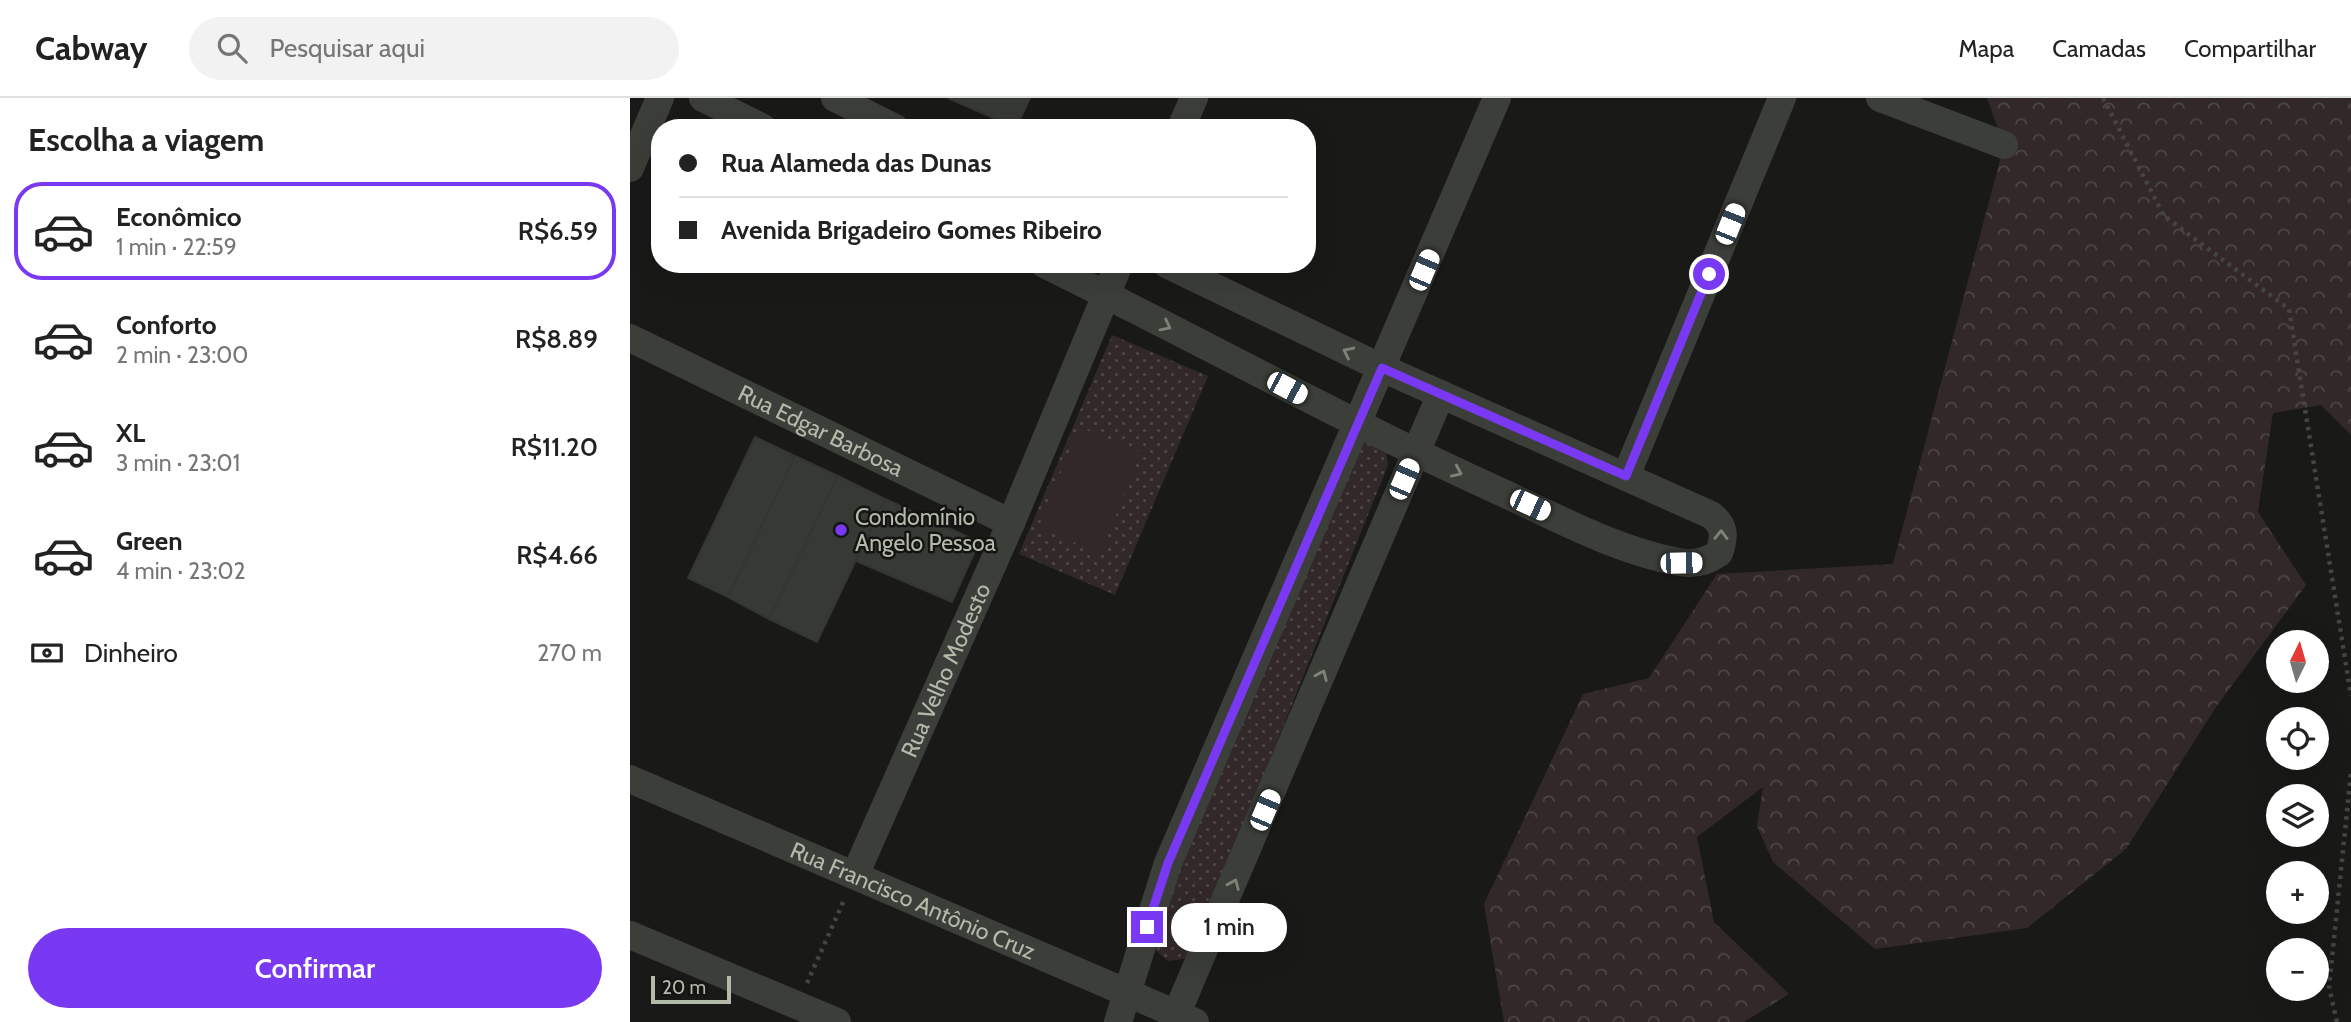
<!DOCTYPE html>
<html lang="pt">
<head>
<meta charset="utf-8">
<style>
	body { margin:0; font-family:Cabin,sans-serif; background:#f2f2f2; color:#222; height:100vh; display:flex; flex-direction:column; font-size:26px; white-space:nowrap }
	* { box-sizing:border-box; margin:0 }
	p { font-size:23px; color:#767676 }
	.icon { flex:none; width:38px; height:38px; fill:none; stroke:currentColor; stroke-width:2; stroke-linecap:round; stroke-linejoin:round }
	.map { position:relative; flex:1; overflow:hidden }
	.panel { display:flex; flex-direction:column; background:#fff; width:630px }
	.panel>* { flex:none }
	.guide { position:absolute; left:21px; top:21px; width:665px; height:154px; border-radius:28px; box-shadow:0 7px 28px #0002; display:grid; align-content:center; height:154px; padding:0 28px; background:#fff }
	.needle { width:46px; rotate:5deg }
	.tools { position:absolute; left:1636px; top:532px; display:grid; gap:14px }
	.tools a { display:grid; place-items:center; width:63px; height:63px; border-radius:50%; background:#fff; box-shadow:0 7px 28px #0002; font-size:35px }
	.scale { position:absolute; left:21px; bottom:18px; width:80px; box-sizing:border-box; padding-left:7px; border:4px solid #b4baaa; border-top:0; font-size:19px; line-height:24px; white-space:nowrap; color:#b4baaa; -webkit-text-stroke:5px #141513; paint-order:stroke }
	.end { position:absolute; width:32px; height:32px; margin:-16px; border:9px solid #7938f2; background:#fff; box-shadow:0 0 0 4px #fff }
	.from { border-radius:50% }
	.bubble { position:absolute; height:49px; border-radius:24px; background:#fff; box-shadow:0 7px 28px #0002; font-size:23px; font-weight:600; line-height:49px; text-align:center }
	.car { position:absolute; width:21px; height:42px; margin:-21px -10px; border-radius:9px; box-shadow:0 0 5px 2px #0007; background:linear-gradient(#fff 24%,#345 0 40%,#fff 0 76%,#345 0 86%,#fff 0) }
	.guide b { display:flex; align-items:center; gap:24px; height:66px; font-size:26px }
	.guide b+b { border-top:2px solid #e0e0e0 }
	.guide i { width:18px; height:18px; background:#222 }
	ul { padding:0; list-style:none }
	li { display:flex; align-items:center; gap:21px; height:98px; margin:0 14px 10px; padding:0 14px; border:4px solid transparent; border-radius:28px }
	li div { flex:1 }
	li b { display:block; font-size:26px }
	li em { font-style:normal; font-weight:600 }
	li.on { border-color:#7938f2 }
	li>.icon { width:63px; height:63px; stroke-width:1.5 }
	h2 { padding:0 28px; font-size:32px; line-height:84px }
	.pay { display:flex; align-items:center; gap:18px; height:77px; padding:0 28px; font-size:26px }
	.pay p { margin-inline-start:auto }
	.button { display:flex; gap:14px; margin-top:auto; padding:14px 28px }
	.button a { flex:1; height:80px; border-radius:42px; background:#7938f2; color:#fff; font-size:28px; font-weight:600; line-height:80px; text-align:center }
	header { display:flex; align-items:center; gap:42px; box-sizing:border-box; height:98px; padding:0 35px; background:#fff; border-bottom:2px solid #e0e0e0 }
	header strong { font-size:33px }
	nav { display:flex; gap:38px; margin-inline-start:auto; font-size:24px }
	.search { width:490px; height:63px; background:#f2f2f2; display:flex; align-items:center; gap:18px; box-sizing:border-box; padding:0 24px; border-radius:38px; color:#767676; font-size:26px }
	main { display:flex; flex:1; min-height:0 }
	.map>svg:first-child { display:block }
	.forest { fill:url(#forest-crowns) }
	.park { fill:url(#park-dots) }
	.pitch { fill:#32282a }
	.building { fill:#373935; stroke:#333632; stroke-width:2 }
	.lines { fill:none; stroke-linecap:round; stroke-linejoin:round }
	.path { stroke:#43463f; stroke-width:4.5; stroke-dasharray:3.5 5; stroke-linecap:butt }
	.minor { stroke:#3c3f39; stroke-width:28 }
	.oneway { stroke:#7e8377 }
	.route { stroke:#7938f2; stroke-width:9 }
	.poi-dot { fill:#7938f2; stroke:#141513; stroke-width:2.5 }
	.labels { text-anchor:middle; stroke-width:5; stroke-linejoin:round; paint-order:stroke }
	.street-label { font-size:23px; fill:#b4baaa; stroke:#141513 }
	.poi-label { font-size:23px; fill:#b4baaa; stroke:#141513; text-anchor:start }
</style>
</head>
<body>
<header>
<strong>Cabway</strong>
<div class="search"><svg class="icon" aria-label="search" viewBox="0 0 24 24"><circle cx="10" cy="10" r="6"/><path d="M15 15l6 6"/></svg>Pesquisar aqui</div>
<nav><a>Mapa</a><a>Camadas</a><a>Compartilhar</a></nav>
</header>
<main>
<section class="panel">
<h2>Escolha a viagem</h2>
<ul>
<li class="on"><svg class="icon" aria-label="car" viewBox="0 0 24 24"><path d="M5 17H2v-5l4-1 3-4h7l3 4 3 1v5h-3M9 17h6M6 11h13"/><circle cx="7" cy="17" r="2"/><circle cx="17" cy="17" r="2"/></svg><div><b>Econômico</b><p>1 min · 22:59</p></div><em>R$6.59</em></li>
<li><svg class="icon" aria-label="car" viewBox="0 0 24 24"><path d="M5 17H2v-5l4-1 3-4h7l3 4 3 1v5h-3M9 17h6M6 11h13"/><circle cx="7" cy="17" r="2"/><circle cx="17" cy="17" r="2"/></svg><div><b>Conforto</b><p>2 min · 23:00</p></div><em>R$8.89</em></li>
<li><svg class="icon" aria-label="car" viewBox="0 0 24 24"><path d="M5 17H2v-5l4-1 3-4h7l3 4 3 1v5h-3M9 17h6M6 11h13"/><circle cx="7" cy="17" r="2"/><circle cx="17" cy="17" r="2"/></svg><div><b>XL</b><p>3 min · 23:01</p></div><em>R$11.20</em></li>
<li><svg class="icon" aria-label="car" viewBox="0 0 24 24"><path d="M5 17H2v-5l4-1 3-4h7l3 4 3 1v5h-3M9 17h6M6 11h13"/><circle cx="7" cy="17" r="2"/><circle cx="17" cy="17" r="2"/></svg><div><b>Green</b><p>4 min · 23:02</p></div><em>R$4.66</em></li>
</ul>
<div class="pay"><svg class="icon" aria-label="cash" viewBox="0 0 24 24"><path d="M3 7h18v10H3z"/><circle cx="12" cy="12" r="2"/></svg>Dinheiro<p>270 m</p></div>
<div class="button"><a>Confirmar</a></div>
</section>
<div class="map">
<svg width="1721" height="924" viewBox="0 0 1721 924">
	<defs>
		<pattern id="forest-crowns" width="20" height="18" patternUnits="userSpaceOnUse" patternTransform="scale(1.75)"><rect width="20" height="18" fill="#32282a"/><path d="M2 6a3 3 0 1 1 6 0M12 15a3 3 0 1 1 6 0" fill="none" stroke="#4d4546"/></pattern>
		<pattern id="park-dots" width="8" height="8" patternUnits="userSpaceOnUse" patternTransform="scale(1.75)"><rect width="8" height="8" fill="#32282a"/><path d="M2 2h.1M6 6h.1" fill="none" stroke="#4d4546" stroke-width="1.8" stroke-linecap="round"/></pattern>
	</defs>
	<rect width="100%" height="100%" fill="#191a18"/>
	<path class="forest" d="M1357,0H1721V337L1691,307L1643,315L1628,414L1676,487L1586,609L1496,751L1397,830L1245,851L1143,764L1127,728L1133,689L1067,739L1084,824L1159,896L1114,924H874L854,806L953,596L1019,580L1087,476L1263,466L1374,47Z"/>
	<g class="park">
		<path d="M482,237L578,278L485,497L389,456Z"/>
		<path d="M737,344L756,351L758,367L564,851L554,861L538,863L522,849V833L732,346Z"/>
	</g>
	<path class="pitch" d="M449,329L511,354L471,455L408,430Z"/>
	<g class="building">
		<path d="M318,0H400L386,30Z"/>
		<path d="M125,339L165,358L98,499L58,480Z"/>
		<path d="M165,358L208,378L139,521L98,499Z"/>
		<path d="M208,378L255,401L187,544L139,521Z"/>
		<path d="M255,401L349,444L322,504L226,463Z"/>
	</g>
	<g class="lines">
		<g class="path">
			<path d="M1473,0L1534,118L1659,211L1721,598"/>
			<path d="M177,885L215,800"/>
			<path d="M1707,924L1699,889L1721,675"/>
		</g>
		<g class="minor">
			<path d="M73,0L133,30"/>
			<path d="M205,0L265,30"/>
			<path d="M1250,0L1374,47"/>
			<path d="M551,30L564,0"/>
			<path d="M0,70L30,0"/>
			<path d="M414,166C567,241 716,324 871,394C928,420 987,453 1049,464C1064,467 1078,463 1089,455C1095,438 1095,428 1081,417L752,270L536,166"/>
			<path id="s1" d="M0,240L381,425"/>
			<path d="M996,378L1152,0"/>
			<path id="s2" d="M0,681L565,924"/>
			<path id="s3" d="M225,777L381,425L489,166"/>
			<path d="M0,837L207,924"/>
			<path d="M488,924L538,765L867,0"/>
			<path d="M543,924L811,296"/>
		</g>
	</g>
	<defs><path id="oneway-chevron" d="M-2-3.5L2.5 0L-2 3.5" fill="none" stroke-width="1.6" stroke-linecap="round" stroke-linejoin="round" transform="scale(1.75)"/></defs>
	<g class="oneway">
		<use href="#oneway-chevron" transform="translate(536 228) rotate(27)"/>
		<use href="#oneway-chevron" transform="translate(718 254) rotate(-154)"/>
		<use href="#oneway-chevron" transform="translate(827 374) rotate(24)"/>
		<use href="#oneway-chevron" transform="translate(1091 437) rotate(-89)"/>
		<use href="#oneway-chevron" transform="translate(692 577) rotate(-67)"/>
		<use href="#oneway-chevron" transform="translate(604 786) rotate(-67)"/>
	</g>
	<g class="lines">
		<path class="route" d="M517,829L538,765L752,270L996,378L1079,176"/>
	</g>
	<circle class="poi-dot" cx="211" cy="432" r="7"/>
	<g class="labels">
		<g class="street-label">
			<text dy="8" stroke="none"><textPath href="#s1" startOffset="212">Rua Edgar Barbosa</textPath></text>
			<text dy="8" stroke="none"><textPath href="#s3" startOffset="224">Rua Velho Modesto</textPath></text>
			<text dy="8" stroke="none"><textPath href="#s2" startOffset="308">Rua Francisco Antônio Cruz</textPath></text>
		</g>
		<g class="poi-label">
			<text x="225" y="427">Condomínio<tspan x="225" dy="26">Angelo Pessoa</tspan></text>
		</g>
	</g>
</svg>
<div class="tools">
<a><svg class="needle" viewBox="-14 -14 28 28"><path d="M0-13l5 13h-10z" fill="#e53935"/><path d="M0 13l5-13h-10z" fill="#767676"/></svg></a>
<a><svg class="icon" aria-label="locate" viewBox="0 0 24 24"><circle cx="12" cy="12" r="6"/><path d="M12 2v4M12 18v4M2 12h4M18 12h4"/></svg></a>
<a><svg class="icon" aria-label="layers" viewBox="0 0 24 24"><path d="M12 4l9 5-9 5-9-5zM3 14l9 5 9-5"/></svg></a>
<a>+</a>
<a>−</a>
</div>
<div class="scale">20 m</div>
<i class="end from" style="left:1079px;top:176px"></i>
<i class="end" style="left:517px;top:829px"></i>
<div class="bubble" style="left:541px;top:805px;width:116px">1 min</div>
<i class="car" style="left:1100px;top:126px;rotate:22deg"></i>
<i class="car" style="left:794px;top:172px;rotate:23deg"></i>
<i class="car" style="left:657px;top:290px;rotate:118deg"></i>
<i class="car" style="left:774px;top:381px;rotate:23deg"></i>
<i class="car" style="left:900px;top:407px;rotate:115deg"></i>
<i class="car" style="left:1051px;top:465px;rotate:89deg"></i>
<i class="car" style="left:635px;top:712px;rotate:23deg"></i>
<div class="guide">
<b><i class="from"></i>Rua Alameda das Dunas</b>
<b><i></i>Avenida Brigadeiro Gomes Ribeiro</b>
</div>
</div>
</main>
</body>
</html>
